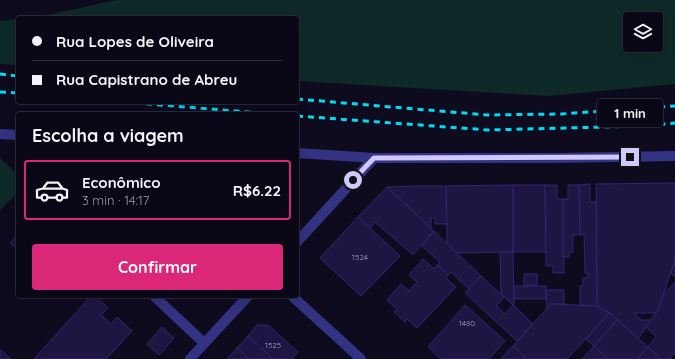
<!DOCTYPE html>
<html lang="pt">
<head>
<meta charset="utf-8">
<style>
	body { margin:0; font-family:Quicksand,sans-serif; background:#131120; color:#f1f3f6; height:100vh; display:flex; flex-direction:column; font-size:15px; white-space:nowrap }
	* { box-sizing:border-box; margin:0 }
	p { font-size:13px; color:#999aa1 }
	.icon { flex:none; width:22px; height:22px; fill:none; stroke:currentColor; stroke-width:2; stroke-linecap:round; stroke-linejoin:round }
	.map { position:relative; flex:1; overflow:hidden }
	.sheet { position:absolute; left:16px; top:112px; width:283px; height:186px; display:flex; flex-direction:column; background:#0a0817; border-radius:4px; box-shadow:0 4px 16px #0002,0 0 0 1px #2a2936 }
	.sheet>* { flex:none }
	.banner { position:absolute; left:16px; top:16px; width:283px; height:88px; border-radius:4px; box-shadow:0 4px 16px #0002,0 0 0 1px #2a2936; display:grid; align-content:center; height:88px; padding:0 16px; background:#0a0817 }
	.controls { position:absolute; left:623px; top:12px; display:grid; gap:8px }
	.controls a { display:grid; place-items:center; width:40px; height:40px; border-radius:4px; background:#0a0817; box-shadow:0 4px 16px #0002,0 0 0 1px #2a2936; font-size:20px }
	.end { position:absolute; width:18px; height:18px; margin:-9px; border:5px solid #cfc9ff; background:#111; box-shadow:0 0 0 2px #111 }
	.from { border-radius:50% }
	.bubble { position:absolute; height:28px; border-radius:4px; background:#0a0817; box-shadow:0 4px 16px #0002,0 0 0 1px #2a2936; font-size:13px; font-weight:700; line-height:28px; text-align:center }
	.banner b { display:flex; align-items:center; gap:14px; height:38px; font-size:15px }
	.banner b+b { border-top:1px solid #2a2936 }
	.banner i { width:10px; height:10px; background:#f1f3f6 }
	ul { padding:0; list-style:none }
	li { display:flex; align-items:center; gap:12px; height:60px; margin:0 8px 6px; padding:0 8px; border:2px solid transparent; border-radius:4px }
	li div { flex:1 }
	li b { display:block; font-size:15px }
	li em { font-style:normal; font-weight:700 }
	li.active { border-color:#db2777 }
	li>.icon { width:36px; height:36px; stroke-width:1.5 }
	h2 { padding:0 16px; font-size:18px; line-height:48px }
	.button { display:flex; gap:8px; margin-top:auto; padding:8px 16px }
	.button a { flex:1; height:46px; border-radius:4px; background:#db2777; color:#fff; font-size:16px; font-weight:700; line-height:46px; text-align:center }
	.map>svg:first-child { display:block }
	.green { fill:#0d2a28; fill-rule:evenodd }
	.building { fill:#1e1542; stroke:#34256f }
	.lines { fill:none; stroke-linecap:round; stroke-linejoin:round }
	.service { stroke:#343282; stroke-width:10 }
	.minor { stroke:#343282; stroke-width:10 }
	.rail { stroke:#00dcf4; stroke-width:3; stroke-dasharray:6 5; stroke-linecap:butt }
	.route { stroke:#cfc9ff; stroke-width:5 }
	.labels { text-anchor:middle; stroke-width:3; stroke-linejoin:round; paint-order:stroke }
	.number-label { font-size:8px; fill:#a39cd0 }
</style>
</head>
<body>
<div class="map">
<svg width="675" height="359" viewBox="0 0 675 359">
	<rect width="100%" height="100%" fill="#0e0b1f"/>
	<g class="green">
		<path d="M117,0H675V84L548,96L297,81V18H22L47,15ZM630,19H656V45H630Z"/>
		<path d="M18,19V65L0,64V21Z"/>
		<path d="M0,158L18,175V192L0,210Z"/>
	</g>
	<g class="building">
		<path d="M675,183V260L658,310L656,313H634L641,320H651L638,339L610,313L597,306L596,184Z"/>
		<path d="M590,184V202H596L597,306L580,305V286H583V278H588V273H585L584,234L580,235L579,185Z"/>
		<path d="M513,185H545L546,252H513Z"/>
		<path d="M513,185V252L457,253L447,243L446,186Z"/>
		<path d="M545,185H557V199H563L564,273H553V266H546Z"/>
		<path d="M568,185H579L580,235H573V252H569V257H563V199H568Z"/>
		<path d="M420,186H446L447,224H435V218H431V228L387,187Z"/>
		<path d="M387,187L434,231L413,255L375,222L370,228L358,217Z"/>
		<path d="M358,217L400,256L361,296L320,258Z"/>
		<path d="M434,231L481,276L469,289L451,272L448,275L437,265L440,262L422,246Z"/>
		<path d="M18,234V250L10,243Z"/>
		<path d="M500,252H513L514,306L501,294Z"/>
		<path d="M423,259L434,269L437,265L448,275L446,278L456,287L417,328L407,319L405,322L394,312L397,309L387,300L401,284L409,291L417,282L409,275Z"/>
		<path d="M675,260V277L671,273Z"/>
		<path d="M524,274H537V285L524,286Z"/>
		<path d="M481,276L504,297L496,306L505,314L513,305L533,324L517,341L465,293Z"/>
		<path d="M675,282V353L670,357L672,359H661L648,347L656,337L646,327L658,310L663,296Z"/>
		<rect x="514" y="286" width="32" height="13"/>
		<path d="M546,290H564V304H551L547,309Z"/>
		<path d="M91,296H95L108,308L101,315L111,324L117,317L132,331L106,359H34Z"/>
		<path d="M551,304L597,306L609,313L567,359H527L513,346Z"/>
		<path d="M465,305L505,341L489,359H441L428,347Z"/>
		<path d="M609,313L617,320L594,346L586,339Z"/>
		<path d="M617,320L648,347L637,359H608L594,346Z"/>
		<path d="M257,325H268L298,352L292,359H273L248,336Z"/>
		<path d="M162,327L174,338L159,355L147,344Z"/>
		<path d="M248,336L273,359H249L237,348Z"/>
		<path d="M513,346L527,359H501Z"/>
		<path d="M594,346L608,359H582Z"/>
		<path d="M648,347L659,357L661,359H637Z"/>
		<path d="M237,348L249,359H227Z"/>
		<path d="M1,350L11,359H0V351Z"/>
	</g>
	<g class="lines">
		<path class="service" d="M154,296L204,343"/>
		<g class="minor">
			<path d="M0,134L18,135"/>
			<path d="M297,153L374,158H555L675,156"/>
			<path d="M297,242L374,158"/>
			<path d="M292,296L361,359"/>
			<path d="M190,359L248,296"/>
		</g>
		<g class="rail">
			<path d="M0,74L18,76"/>
			<path d="M0,92L18,93"/>
			<path d="M297,99L487,115L561,114L675,106"/>
			<path d="M124,102L273,114"/>
			<path d="M297,116L488,130L644,126L675,123"/>
		</g>
	</g>
	<g class="lines">
		<path class="route" d="M353,180L374,158L630,157"/>
	</g>
	<g class="labels">
		<g class="number-label">
			<text x="360" y="260">1524</text>
			<text x="467" y="326">1480</text>
			<text x="273" y="348">1525</text>
		</g>
	</g>
</svg>
<div class="controls">
<a><svg class="icon" aria-label="layers" viewBox="0 0 24 24"><path d="M12 4l9 5-9 5-9-5zM3 14l9 5 9-5"/></svg></a>
</div>
<i class="end from" style="left:353px;top:180px"></i>
<i class="end" style="left:630px;top:157px"></i>
<div class="bubble" style="left:597px;top:99px;width:66px">1 min</div>
<div class="banner">
<b><i class="from"></i>Rua Lopes de Oliveira</b>
<b><i></i>Rua Capistrano de Abreu</b>
</div>
<section class="sheet">
<h2>Escolha a viagem</h2>
<ul>
<li class="active"><svg class="icon" aria-label="car" viewBox="0 0 24 24"><path d="M5 17H2v-5l4-1 3-4h7l3 4 3 1v5h-3M9 17h6M6 11h13"/><circle cx="7" cy="17" r="2"/><circle cx="17" cy="17" r="2"/></svg><div><b>Econômico</b><p>3 min · 14:17</p></div><em>R$6.22</em></li>
</ul>
<div class="button"><a>Confirmar</a></div>
</section>
</div>
</body>
</html>
